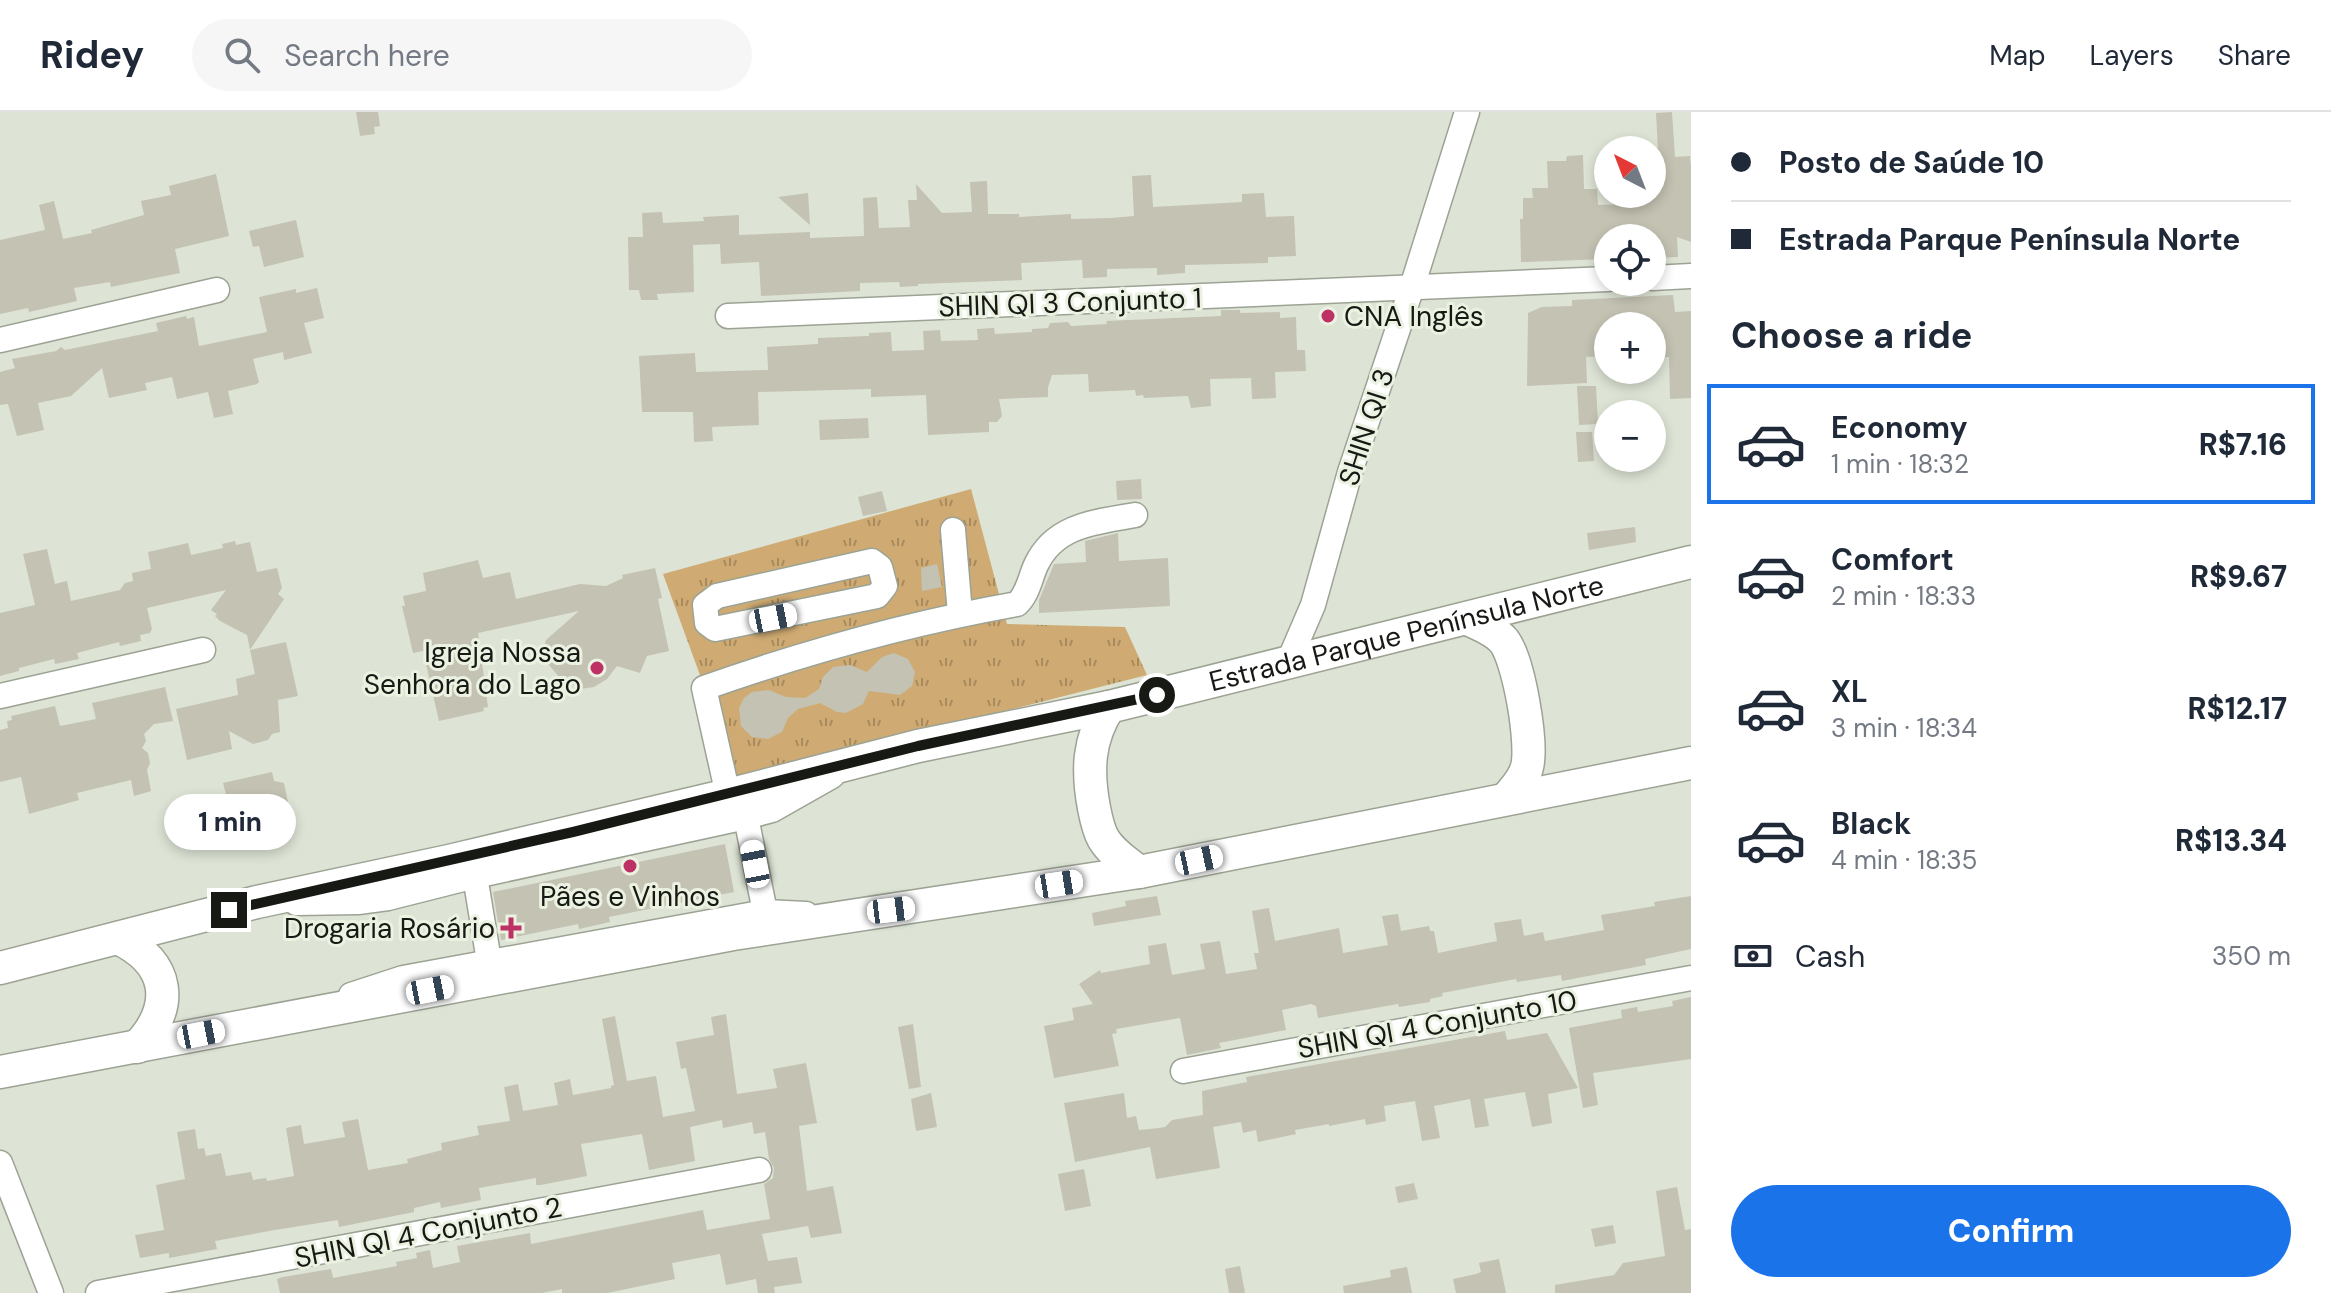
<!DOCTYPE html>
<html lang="en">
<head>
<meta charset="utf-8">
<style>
	body { margin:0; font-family:"DM Sans",sans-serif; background:#f6f6f7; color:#1f2937; height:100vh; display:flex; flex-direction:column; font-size:30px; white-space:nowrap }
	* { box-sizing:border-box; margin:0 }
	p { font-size:26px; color:#747a83 }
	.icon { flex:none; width:44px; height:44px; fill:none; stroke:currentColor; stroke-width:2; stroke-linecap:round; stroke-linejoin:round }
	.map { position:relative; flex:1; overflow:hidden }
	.panel { display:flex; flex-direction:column; background:#fff; width:640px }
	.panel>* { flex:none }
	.guide { display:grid; align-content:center; height:176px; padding:0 40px; background:#fff }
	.needle { width:52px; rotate:318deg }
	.buttons { position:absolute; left:1594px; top:24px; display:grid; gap:16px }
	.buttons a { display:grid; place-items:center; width:72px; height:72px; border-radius:50%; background:#fff; box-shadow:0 4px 12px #0003; font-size:40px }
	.end { position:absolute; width:36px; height:36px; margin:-18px; border:10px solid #171914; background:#fff; box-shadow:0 0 0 4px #fff }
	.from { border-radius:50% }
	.bubble { position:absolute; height:56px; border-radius:28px; background:#fff; box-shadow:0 4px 12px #0003; font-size:26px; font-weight:800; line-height:56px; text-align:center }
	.car { position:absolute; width:24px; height:48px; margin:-24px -12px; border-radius:10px; box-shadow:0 0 6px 2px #0007; background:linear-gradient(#fff 24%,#345 0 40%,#fff 0 76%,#345 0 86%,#fff 0) }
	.guide b { display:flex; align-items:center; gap:28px; height:76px; font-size:30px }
	.guide b+b { border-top:2px solid #e0e1e3 }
	.guide i { width:20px; height:20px; background:#1f2937 }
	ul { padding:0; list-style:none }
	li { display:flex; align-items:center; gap:24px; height:120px; margin:0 16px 12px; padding:0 24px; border:4px solid transparent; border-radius:0px }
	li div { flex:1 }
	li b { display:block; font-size:30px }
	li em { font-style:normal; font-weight:800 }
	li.active { border-color:#1a73e8 }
	li>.icon { width:72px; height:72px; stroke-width:1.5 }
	h2 { padding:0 40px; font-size:36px; line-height:96px }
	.pay { display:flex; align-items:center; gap:20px; height:88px; padding:0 40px; font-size:30px }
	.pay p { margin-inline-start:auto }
	.cta { display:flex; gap:16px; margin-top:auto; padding:16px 40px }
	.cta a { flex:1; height:92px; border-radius:48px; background:#1a73e8; color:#fff; font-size:32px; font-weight:800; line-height:92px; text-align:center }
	header { display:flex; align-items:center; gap:48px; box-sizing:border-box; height:112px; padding:0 40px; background:#fff; border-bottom:2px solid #e0e1e3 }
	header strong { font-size:38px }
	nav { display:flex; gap:44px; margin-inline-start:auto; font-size:28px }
	.search { width:560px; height:72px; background:#f6f6f7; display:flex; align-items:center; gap:20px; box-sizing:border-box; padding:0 28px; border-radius:44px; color:#747a83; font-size:30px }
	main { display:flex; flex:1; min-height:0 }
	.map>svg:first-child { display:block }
	.grass { fill:url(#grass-tufts) }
	.building { fill:#c4c2b2 }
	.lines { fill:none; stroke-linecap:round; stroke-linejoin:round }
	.minor-casing { stroke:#9ca394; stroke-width:27 }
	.major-casing { stroke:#9ca394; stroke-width:35 }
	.minor { stroke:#fff; stroke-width:24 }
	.major { stroke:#fff; stroke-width:32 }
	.route { stroke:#171914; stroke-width:10 }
	.poi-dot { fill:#bd3165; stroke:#ebf2e2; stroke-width:3 }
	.labels { text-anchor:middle; stroke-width:6; stroke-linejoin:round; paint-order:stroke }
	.street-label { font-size:28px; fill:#171914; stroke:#ebf2e2 }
	.poi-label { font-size:28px; fill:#171914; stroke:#ebf2e2; text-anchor:end }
</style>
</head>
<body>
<header>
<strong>Ridey</strong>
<div class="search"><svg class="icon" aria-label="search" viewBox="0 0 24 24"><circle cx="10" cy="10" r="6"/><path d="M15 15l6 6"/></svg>Search here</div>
<nav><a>Map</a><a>Layers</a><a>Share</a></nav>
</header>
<main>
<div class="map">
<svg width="1691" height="1181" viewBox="0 0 1691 1181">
	<defs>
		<pattern id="grass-tufts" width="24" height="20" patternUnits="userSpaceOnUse" patternTransform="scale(2)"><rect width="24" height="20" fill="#cfab73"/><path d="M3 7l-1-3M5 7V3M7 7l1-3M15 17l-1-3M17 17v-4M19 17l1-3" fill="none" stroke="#a78a5d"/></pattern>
	</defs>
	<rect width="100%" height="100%" fill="#dde4d5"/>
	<path class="grass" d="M971,377L1007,512L1125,515L1147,563L738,667L663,462Z"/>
	<g class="building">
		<path d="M356,0H378L380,14L374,15L375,22L360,24Z"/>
		<path d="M1672,0L1675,45L1690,44L1691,55V130L1677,125L1678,145L1654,146L1652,126H1608V147L1521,150L1520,107H1523V86H1533L1532,76H1548L1547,49H1566L1567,44L1583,43L1584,77H1597L1598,93L1627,92V87L1648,86L1652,78H1660L1656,1Z"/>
		<path d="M216,62L229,124L175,137L180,161L111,175L110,170L74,176L77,189L29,200L28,196L0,202V128L45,118L39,93L54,89L63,127L92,121L91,118L144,103L141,89L171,83L169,74Z"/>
		<path d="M1151,63L1153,95L1242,90V82L1264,81L1266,105L1294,104L1296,144L1268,145V151L1185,153V161L1157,163V156L1107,157V165L1083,166L1082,148L1021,151L1022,168L918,172V174L900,175L899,170L860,171V179L761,184L759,150L721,152L720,132L693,133L694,180L657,182L658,188H641L639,178H629L628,125H643L642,101L662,100L663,111L704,109L703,105L739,103V123L810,120V126L864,124L863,86L877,85L879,116L910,115L908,88H917L916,72L942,101L972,100L970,70L987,69L988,102H1019V105L1071,102V107L1111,106L1134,104L1132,64Z"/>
		<path d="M808,81L810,113L778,85Z"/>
		<path d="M296,108L304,145L264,155L259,134L253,135L249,119Z"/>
		<path d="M317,176L324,206L304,211L312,241L284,248L283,240L253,247L259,270L257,272L228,279L233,302L214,306L208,280L177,287L172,265L145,271L147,278L109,286L102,256L71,284L38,291L44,318L17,324L8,292L0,293V260L15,256L12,247L56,239L61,235L65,238L158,219L156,211L186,204L187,207L194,205L199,234L267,220L259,185L296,177V181Z"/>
		<path d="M1673,183L1675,200L1691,199V286L1670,287L1669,245L1652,246V214H1608V244L1586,245L1587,271L1527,274L1528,201L1542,195L1572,194V188Z"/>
		<path d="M1221,198H1240V201L1280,200V206L1296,205L1297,238H1305L1306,259L1275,260L1276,286L1252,287L1251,266L1210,267L1211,294L1191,296L1188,284L1144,286L1143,283L1136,284L1135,278L1089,280L1088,262L1052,263L1048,275V285L999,287L1002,304L997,310H989V320L928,323L926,283L871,285V277L758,280L759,313L712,315L713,329L694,330L693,300H642L639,244L695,241L696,260L768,258L767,235L818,232V226L869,224V221L891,220L892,239L924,238L923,219L940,218L941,229L978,228L977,217L994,216L995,222L1032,220V217L1048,216L1050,211L1068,210L1071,214L1107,212L1106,209L1221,204Z"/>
		<path d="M1577,274H1596L1598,312L1579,313Z"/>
		<path d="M868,306L869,326L820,328L819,308Z"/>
		<path d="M1576,320H1592L1594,349L1578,350Z"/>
		<path d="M1141,367L1142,387L1117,388L1116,369Z"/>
		<path d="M882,379L887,399L863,404L858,385Z"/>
		<path d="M1635,415L1636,430L1589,438L1587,421Z"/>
		<path d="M1118,421L1119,449L1168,446L1170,494L1039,501V488L1054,452L1086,450L1085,429Z"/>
		<path d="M235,429L236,433L250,430L257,460L277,456L282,476L278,482L284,487L250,538L247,523L220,509L215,504L217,502L211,498L226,478L147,496L152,517L150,521L140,523L141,529L120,534L119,530L77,541L79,547L55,552L54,547L19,556V559L0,564V501L35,493L23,442L47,437L55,472L67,469L71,489L120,478L125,471L133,469L132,461L151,457L148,440L188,431L191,443L223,436L222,432Z"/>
		<path d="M478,448L483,466L510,460L516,487L580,472L606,474L623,466L622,463L655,456L662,486L658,487L669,539L647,544L640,561L617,554L607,567L594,575L580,577L568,570H563L545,548L547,544L543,539L546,528L579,499L478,521L488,595L483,596L484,599L439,609L423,539L413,541L402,494H405L403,484L426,479L423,461Z"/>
		<path d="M937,452L942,475L922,479L921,456Z"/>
		<path d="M286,530L298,584L278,588L280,620L272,622L268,628L253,632L229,619L232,637L187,648L176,597L238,583L236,567L255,562L250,538Z"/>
		<path d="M894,541L908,547L915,560L912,574L900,583L869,579L863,592L846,601L837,600L820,591L798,597L788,606L782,620L768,627L752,625L741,614L739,596L744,586L752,580L769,578L786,585L805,586L819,577L823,565L833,555L850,553L867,560L882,545Z"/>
		<path d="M165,575L173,609L154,612L144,622L146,629L142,636L148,641L150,651L147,658L151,679L134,684L131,668L77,681L79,688L29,702L21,665L0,670V618L8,616L7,609L12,608L11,604L55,594L60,614L96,607L92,591Z"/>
		<path d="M272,660L274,669L284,671L288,690L261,697L259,687L229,694L223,671Z"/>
		<path d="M725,732L734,780L609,805L610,810L579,817L578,812L501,828L493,780Z"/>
		<path d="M1157,784L1161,803L1094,814L1092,801L1126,794L1125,789Z"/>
		<path d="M1691,784V837L1645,847L1646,853L1562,869L1561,863L1517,870L1516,867L1442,881L1443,884L1430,887V890L1399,895L1398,892L1318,906L1316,894L1311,892L1282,898L1286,918L1219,931L1221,936L1187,943L1180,906L1116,917L1117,921L1112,922L1119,954L1054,966L1044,914L1074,908L1072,896L1093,892L1079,872L1100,858L1101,861L1150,852L1148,834L1166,831L1172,863L1205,857L1200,832L1220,829L1226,862L1257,857L1254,841H1259L1252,799L1269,796L1275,829L1339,816L1343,841L1388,833L1382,804L1398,802L1401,819L1429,814L1430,819H1434L1438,841L1497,829L1494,811L1521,807L1524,824L1543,820L1545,829L1604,818L1601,803L1655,794L1654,790Z"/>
		<path d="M1691,885V947L1593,961L1598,993L1583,996L1569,916L1622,906L1621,898L1637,895L1638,900L1673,894L1672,889Z"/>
		<path d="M726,902L737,982L777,976L773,957L806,951L817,1011L799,1014L807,1079L833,1074L842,1121L811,1126L808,1114L762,1122L768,1149L797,1145L802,1171L774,1175L775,1181H758L756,1167L726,1173L720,1142L672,1151L675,1167L607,1181H562V1177L542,1181H280L277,1167L283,1165L331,1157L333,1166L397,1154L396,1150L417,1146L416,1141L430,1138L433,1156L460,1150L457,1134L530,1121L531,1132L703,1098L707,1118L770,1107L764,1072L773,1066L774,1056L769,1047L765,1020L754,1022L752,1010L723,1016L722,1008L690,1015L695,1049L649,1058L642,1022L581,1032L587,1064L541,1073H536V1066L479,1076L481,1088L441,1096L440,1090L414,1096V1100L339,1115L338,1108L275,1118L215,1129L217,1137L169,1146V1141L140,1146L135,1123L164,1118L156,1073L185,1067L177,1020L195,1017L198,1037L204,1036L206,1044L221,1041L226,1064L251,1060L253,1068L266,1066L267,1069L294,1064L286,1016L301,1013L304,1032L345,1025L342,1010L358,1007L368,1058L408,1051L407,1047L442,1038L441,1031L479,1023L477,1014L510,1009L504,975L518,972L523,999L558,993L554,971L570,967L573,983L611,976V974L614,973L602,907L615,904L627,969L656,964L663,1005L695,999L686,956L681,957L676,930L714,923L711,905Z"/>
		<path d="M913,912L921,975L909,977L898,915Z"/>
		<path d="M1505,919L1507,928L1547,921L1578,976L1548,982L1552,1011L1532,1015L1525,980L1484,987L1489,1014L1475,1016L1470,987L1434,994L1440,1026L1422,1029L1415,989L1384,994L1386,1009L1366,1013L1365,1007L1329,1014V1012L1295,1018L1296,1022L1258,1030L1256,1018L1243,1021L1241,1010L1213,1015L1220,1056L1156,1067L1150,1035L1075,1050L1064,991L1124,981L1127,1006L1136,1004L1139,1018L1159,1016L1165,1015L1172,1008L1203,1003L1202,979L1247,970L1246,965Z"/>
		<path d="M931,981L937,1015L916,1019L911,987Z"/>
		<path d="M1084,1057L1091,1094L1065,1099L1058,1062Z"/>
		<path d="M1414,1071L1418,1087L1398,1091L1395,1075Z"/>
		<path d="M1677,1075L1685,1118L1691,1117V1181H1555V1173L1614,1163L1623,1151L1665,1144L1656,1079Z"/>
		<path d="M1613,1113L1616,1131L1595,1135L1591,1117Z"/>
		<path d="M1499,1147L1506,1181H1456L1453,1167L1476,1162L1481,1160L1479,1151Z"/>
		<path d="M1240,1154L1245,1181H1229L1225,1157Z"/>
		<path d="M1407,1155L1412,1181H1344L1343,1174L1391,1165L1390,1158Z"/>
	</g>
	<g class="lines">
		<defs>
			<g id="minor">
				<path d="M1652,166L1691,164"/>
				<path d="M728,204L1608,167"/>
				<path d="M0,228L217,178"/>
				<path d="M953,418L960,502"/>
				<path d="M872,449L880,455L885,474L877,484L715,517L707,511L705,493L717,484Z"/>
				<path d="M1288,551L1313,493L1350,360L1412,175L1467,0"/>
				<path d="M0,584L203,538"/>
				<path d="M728,683L704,576C806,540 910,511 1017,492C1028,482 1030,466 1036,453C1055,412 1097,410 1135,403"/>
				<path d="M746,705L765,800"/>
				<path d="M475,764L489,849"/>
				<path d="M296,791L358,790L388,786L475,764L746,705L772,698L832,664"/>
				<path d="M351,883L403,866L765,800L806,802"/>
				<path d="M1183,959L1691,866"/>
				<path d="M0,1051L51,1181"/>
				<path d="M98,1181L759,1058"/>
			</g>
			<g id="major">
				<path d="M1468,507C1480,513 1495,518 1504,529C1519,549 1533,631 1527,655C1524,668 1515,676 1507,686"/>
				<path d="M1109,595C1088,627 1087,659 1094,696C1096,706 1098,717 1103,726C1111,740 1126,750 1139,760"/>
				<path d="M118,826C170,851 176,894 137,935"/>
				<path id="s1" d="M0,856L257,790L449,749L728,683L918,634L1109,595L1691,450"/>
				<path d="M0,960L733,822L1139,760L1691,651"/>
			</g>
		</defs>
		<use href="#minor" class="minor-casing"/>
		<use href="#major" class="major-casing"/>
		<use href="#minor" class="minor"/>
		<use href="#major" class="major"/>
	</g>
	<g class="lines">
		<path class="route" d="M229,798L573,720L918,634L1157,583"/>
	</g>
	<g class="poi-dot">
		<circle cx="1328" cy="204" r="8"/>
		<circle cx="597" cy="556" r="8"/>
		<circle cx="630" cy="754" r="8"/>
		<path d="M507 804h8v8h8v8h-8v8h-8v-8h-8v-8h8z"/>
	</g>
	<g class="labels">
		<g class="street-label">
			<text transform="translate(1070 190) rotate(-2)" y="10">SHIN QI 3 Conjunto 1</text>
			<text transform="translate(1366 315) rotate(-72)" y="10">SHIN QI 3</text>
			<text dy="10" stroke="none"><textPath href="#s1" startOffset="1446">Estrada Parque Península Norte</textPath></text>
			<text transform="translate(1437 912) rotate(-10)" y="10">SHIN QI 4 Conjunto 10</text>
			<text transform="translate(428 1120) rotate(-11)" y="10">SHIN QI 4 Conjunto 2</text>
		</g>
		<g class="poi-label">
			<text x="1344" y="214" text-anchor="start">CNA Inglês</text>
			<text x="581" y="550">Igreja Nossa<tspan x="581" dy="32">Senhora do Lago</tspan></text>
			<text x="630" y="794" text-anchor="middle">Pães e Vinhos</text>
			<text x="495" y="826">Drogaria Rosário</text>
		</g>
	</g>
</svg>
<div class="buttons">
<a><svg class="needle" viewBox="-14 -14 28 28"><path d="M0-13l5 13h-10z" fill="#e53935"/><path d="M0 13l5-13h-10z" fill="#747a83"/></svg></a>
<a><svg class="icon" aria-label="locate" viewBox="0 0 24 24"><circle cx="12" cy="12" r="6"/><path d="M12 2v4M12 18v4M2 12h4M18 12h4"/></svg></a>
<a>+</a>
<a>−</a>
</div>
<i class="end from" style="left:1157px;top:583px"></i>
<i class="end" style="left:229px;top:798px"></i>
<div class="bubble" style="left:164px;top:682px;width:132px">1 min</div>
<i class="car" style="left:773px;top:506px;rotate:79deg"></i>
<i class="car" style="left:1199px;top:748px;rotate:78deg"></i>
<i class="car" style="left:755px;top:752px;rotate:349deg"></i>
<i class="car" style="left:1059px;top:772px;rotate:81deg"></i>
<i class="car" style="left:891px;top:798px;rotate:83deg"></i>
<i class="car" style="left:430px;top:878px;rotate:79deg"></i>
<i class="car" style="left:201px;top:922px;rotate:79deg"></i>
</div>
<section class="panel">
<div class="guide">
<b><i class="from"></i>Posto de Saúde 10</b>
<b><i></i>Estrada Parque Península Norte</b>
</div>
<h2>Choose a ride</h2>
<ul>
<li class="active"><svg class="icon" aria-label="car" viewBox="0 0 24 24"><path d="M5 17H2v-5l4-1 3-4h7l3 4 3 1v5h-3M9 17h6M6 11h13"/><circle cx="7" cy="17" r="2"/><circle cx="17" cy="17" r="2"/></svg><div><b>Economy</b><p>1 min · 18:32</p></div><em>R$7.16</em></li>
<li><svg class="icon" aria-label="car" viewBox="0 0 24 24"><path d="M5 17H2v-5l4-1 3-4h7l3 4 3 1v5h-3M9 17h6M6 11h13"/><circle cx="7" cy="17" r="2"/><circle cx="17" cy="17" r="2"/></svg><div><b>Comfort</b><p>2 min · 18:33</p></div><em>R$9.67</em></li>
<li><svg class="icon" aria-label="car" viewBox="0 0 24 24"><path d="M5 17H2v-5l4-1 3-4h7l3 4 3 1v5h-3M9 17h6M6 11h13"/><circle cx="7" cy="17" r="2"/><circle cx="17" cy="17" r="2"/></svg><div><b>XL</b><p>3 min · 18:34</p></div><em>R$12.17</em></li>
<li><svg class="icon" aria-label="car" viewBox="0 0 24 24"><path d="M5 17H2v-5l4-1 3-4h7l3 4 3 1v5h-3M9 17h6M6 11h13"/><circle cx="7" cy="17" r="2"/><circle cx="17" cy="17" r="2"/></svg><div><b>Black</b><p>4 min · 18:35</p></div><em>R$13.34</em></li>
</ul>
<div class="pay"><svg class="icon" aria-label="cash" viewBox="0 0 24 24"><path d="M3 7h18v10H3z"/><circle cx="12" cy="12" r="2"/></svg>Cash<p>350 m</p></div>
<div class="cta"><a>Confirm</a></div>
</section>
</main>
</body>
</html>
